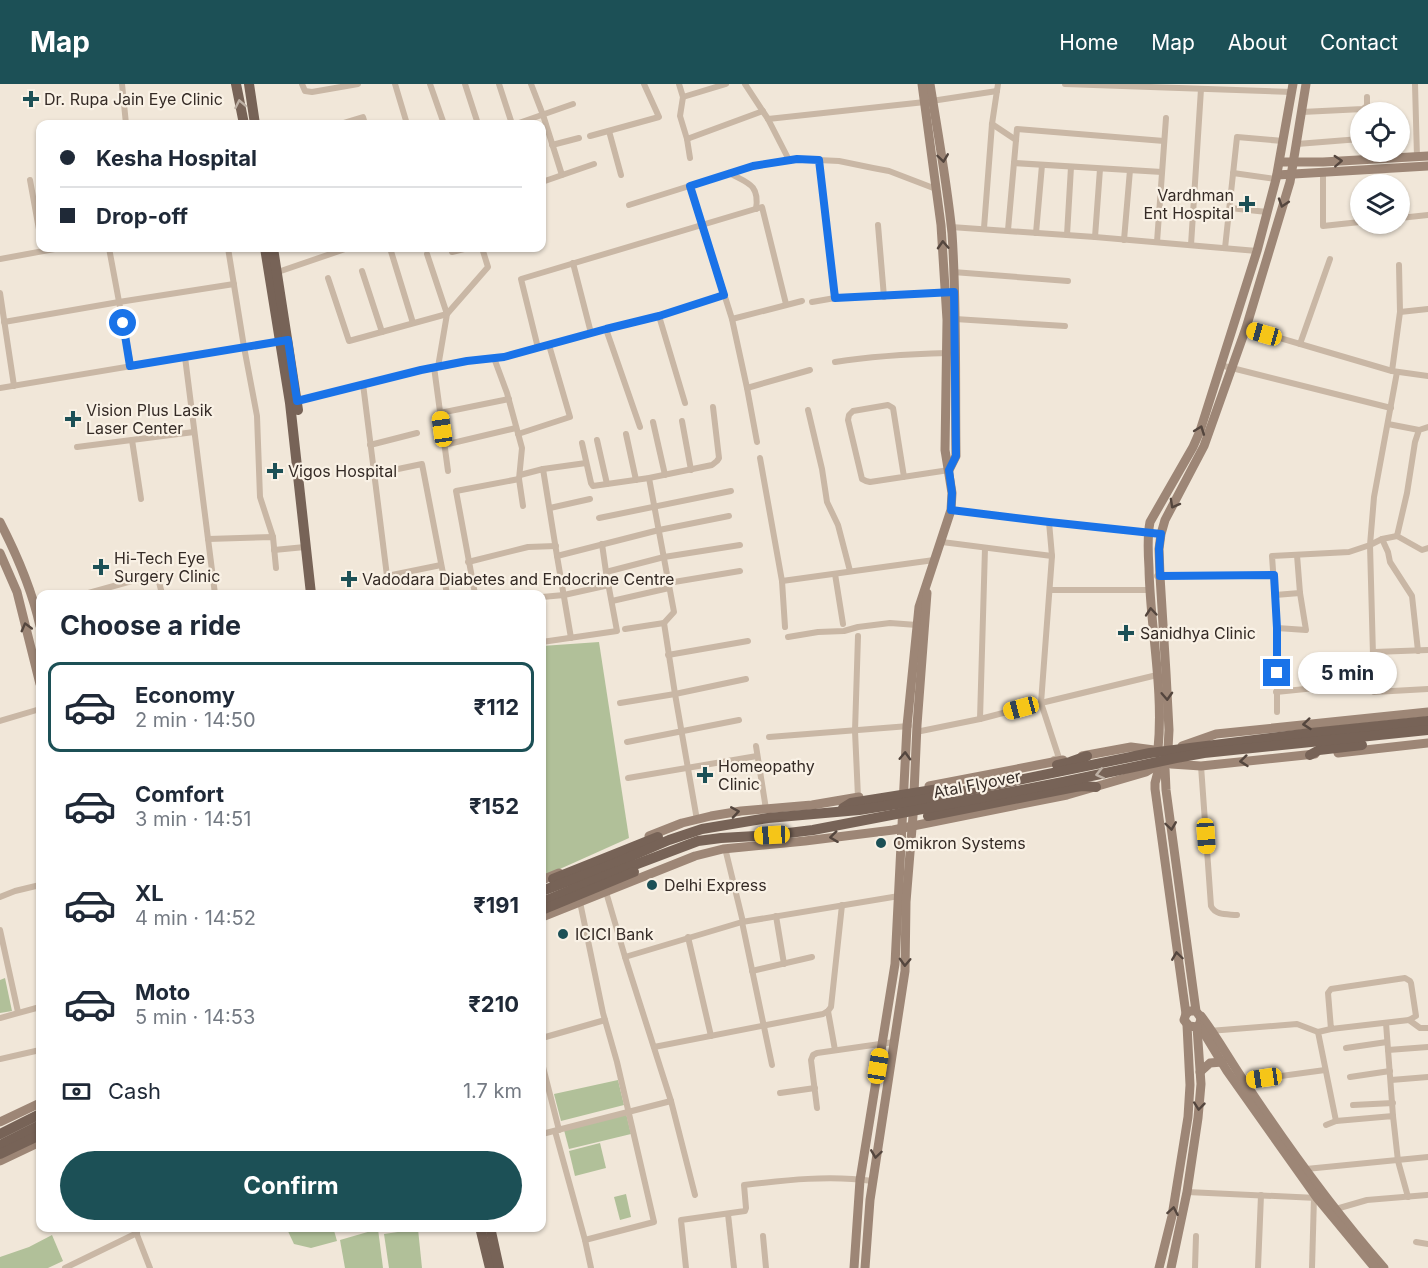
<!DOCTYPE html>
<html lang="en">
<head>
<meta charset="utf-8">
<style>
	body { margin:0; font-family:Inter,sans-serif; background:#f6f6f7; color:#1f2937; height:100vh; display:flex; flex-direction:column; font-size:22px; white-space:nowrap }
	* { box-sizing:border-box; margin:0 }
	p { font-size:20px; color:#747a83 }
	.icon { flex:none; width:33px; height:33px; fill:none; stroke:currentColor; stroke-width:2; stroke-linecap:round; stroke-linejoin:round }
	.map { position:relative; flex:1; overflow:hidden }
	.side { position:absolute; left:36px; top:506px; width:510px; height:642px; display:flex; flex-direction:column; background:#fff; border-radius:12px; box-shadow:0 2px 4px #0004 }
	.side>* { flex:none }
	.hud { position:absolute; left:36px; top:36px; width:510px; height:132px; border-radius:12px; box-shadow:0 2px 4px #0004; display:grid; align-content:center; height:132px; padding:0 24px; background:#fff }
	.buttons { position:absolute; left:1350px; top:18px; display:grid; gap:12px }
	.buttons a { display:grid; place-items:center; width:60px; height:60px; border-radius:50%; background:#fff; box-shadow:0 2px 4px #0004; font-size:30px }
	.end { position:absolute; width:27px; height:27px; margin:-14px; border:8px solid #1a73e8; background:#fff; box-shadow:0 0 0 3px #fff }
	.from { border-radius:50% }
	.bubble { position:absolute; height:42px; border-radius:21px; background:#fff; box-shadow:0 2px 4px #0004; font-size:20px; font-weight:700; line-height:42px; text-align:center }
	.car { position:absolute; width:18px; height:36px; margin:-18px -9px; border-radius:8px; box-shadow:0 0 4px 2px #0007; background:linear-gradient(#f5c518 24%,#345 0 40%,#f5c518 0 76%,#345 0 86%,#f5c518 0) }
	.hud b { display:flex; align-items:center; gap:21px; height:57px; font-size:22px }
	.hud b+b { border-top:2px solid #e0e1e3 }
	.hud i { width:15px; height:15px; background:#1f2937 }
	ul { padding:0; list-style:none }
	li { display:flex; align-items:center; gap:18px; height:90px; margin:0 12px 9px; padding:0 12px; border:3px solid transparent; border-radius:12px }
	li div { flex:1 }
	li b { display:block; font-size:22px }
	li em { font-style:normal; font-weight:700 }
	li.active { border-color:#1c5056 }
	li>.icon { width:54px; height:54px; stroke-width:1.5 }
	h2 { padding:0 24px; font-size:27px; line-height:72px }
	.pay { display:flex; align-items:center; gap:15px; height:66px; padding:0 24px; font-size:22px }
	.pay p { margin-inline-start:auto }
	.button { display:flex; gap:12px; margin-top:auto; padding:12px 24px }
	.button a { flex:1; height:69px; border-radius:36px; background:#1c5056; color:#fff; font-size:24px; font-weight:700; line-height:69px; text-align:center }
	header { display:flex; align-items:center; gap:36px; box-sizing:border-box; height:84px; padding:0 30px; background:#1c5056; color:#fff }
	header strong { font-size:28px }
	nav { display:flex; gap:33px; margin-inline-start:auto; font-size:21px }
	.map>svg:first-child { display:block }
	.green { fill:#b1c099 }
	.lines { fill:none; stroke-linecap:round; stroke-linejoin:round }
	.street { stroke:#c9b7a5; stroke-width:6 }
	.secondary { stroke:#9d8676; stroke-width:9 }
	.primary { stroke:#776357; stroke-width:10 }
	.oneway { stroke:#beb1a5 }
	.oneway2 { stroke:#54463e }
	.route { stroke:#1a73e8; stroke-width:8 }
	.poi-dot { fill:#1c5056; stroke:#f9f1e5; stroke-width:2 }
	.labels { text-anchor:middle; stroke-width:4.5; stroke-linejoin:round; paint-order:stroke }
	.poi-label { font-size:16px; fill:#352b26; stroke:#f9f1e5; text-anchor:start }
	.street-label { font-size:16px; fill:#352b26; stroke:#f9f1e5 }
</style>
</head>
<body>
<header>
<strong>Map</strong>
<nav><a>Home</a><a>Map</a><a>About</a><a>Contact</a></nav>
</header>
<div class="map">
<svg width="1428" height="1184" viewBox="0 0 1428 1184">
	<rect width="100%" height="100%" fill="#f1e7d9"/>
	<g class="green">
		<path d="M599,558L629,754L542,793V562Z"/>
		<path d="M5,894L12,927L0,929V896Z"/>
		<path d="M618,996L624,1021L561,1037L554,1010Z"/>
		<path d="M626,1029L631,1050L569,1065L564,1046Z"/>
		<path d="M600,1059L606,1084L575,1092L569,1067Z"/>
		<path d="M626,1110L631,1133L620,1136L614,1113Z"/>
		<path d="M286,1143H333L337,1157L311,1164L294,1160Z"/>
		<path d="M378,1145L383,1184H345L340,1156Z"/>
		<path d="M418,1145L422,1184H389L384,1150Z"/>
		<path d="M52,1151L63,1177L48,1184H0V1173L29,1163Z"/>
	</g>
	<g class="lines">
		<g class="street">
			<path d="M122,0L126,40"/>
			<path d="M302,0L305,7L312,8L358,0"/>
			<path d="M395,0L407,40"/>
			<path d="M430,0L444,40"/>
			<path d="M465,0L478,40"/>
			<path d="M499,0L512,40"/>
			<path d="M531,0L543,31L562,91"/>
			<path d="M679,0L683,13L680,32L687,55L763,27"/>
			<path d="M745,0L768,35L789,76"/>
			<path d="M1065,0L1292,8"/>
			<path d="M1415,0L1417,73"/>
			<path d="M683,13L726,0"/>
			<path d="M1302,28L1363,25L1367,22V13"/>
			<path d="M768,35L925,18L997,7"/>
			<path d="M340,40L363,33L365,40"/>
			<path d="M516,40L573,20"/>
			<path d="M992,40L1016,56"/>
			<path d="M609,47L621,91"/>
			<path d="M590,52L659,33L644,0"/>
			<path d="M687,55L690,74"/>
			<path d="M1297,60L1360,55"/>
			<path d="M552,61L579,54"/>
			<path d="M819,76L835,214"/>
			<path d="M1014,79L1162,88"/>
			<path d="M1323,88V142L1360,138"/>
			<path d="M729,89C747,99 760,100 756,125"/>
			<path d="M1233,89L1276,95"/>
			<path d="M30,96L40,151"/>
			<path d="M542,98L594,80"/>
			<path d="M690,102L732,235L747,304L757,358"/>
			<path d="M629,121L753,82L797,75L839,77L873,84L889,87L936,105"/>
			<path d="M1230,124L1267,128"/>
			<path d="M1400,134L1428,131"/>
			<path d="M878,141L884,213"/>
			<path d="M951,143L1095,153L1257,167"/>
			<path d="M984,144L992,40L998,0"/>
			<path d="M1008,146L1017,45L1164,57"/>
			<path d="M1036,149L1042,81"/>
			<path d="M1067,151L1071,83"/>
			<path d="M1095,153L1100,85"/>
			<path d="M1124,156L1130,86"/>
			<path d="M1157,158L1166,34"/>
			<path d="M1191,161L1201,5"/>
			<path d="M109,164L131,282"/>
			<path d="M228,164L244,263L257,332L260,413L273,453"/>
			<path d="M390,164L413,239"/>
			<path d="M1225,164L1237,53L1283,57"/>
			<path d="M452,168L468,164"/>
			<path d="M427,170L447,230L438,283"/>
			<path d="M0,175L60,164"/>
			<path d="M573,179L591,249"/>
			<path d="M362,187L382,248"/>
			<path d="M953,188L1068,197"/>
			<path d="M275,189L348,164"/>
			<path d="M328,194L349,257L447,230L488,183L482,164"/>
			<path d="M0,209L14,302"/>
			<path d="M812,218L835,214L948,208"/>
			<path d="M1400,228L1428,225"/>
			<path d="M659,232L685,319"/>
			<path d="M732,235L802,217"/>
			<path d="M955,235L1065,242"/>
			<path d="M4,238L119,218L234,200"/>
			<path d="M1246,244L1392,287L1428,292"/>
			<path d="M606,245L640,343"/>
			<path d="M1300,260L1330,175"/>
			<path d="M538,264L521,195L762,123L786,220"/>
			<path d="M185,273L215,510"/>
			<path d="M494,274L507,309L522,364L519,395L523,422"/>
			<path d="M835,278C873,272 910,270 948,269"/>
			<path d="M1220,281L1391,324"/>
			<path d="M434,283L448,387"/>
			<path d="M1392,287L1400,228L1399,181"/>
			<path d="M363,300L387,492L441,481"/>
			<path d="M0,304L281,257"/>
			<path d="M747,304L810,286"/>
			<path d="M294,318L421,286L467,277L504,273L606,245L659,232L724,211"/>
			<path d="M808,326L822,385L827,418L838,441L850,487"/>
			<path d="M440,329L509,315"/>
			<path d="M682,337L691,386"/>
			<path d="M653,338L665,391"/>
			<path d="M1388,340L1419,346"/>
			<path d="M1428,343L1419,346L1415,358L1407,409L1397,452L1422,466L1428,464"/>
			<path d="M518,350L570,333L549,261"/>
			<path d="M626,350L636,396"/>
			<path d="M132,356L141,415"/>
			<path d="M597,356L607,400"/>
			<path d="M582,359L591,399L593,402L649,394L712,381L717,377L719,374L713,323"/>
			<path d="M370,361L417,349"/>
			<path d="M444,361L516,344"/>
			<path d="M77,363L194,348"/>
			<path d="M760,374L782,497L785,543"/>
			<path d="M543,385L586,379"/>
			<path d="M374,390L422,380L447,510"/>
			<path d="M520,391L543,385L557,472L659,446L729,432"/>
			<path d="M904,393L893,324L888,321L853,327L849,331L848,336L862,395L866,397L870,398L949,386"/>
			<path d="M550,424L590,415"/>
			<path d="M951,426L1049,438L1161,450"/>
			<path d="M599,434L731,407"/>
			<path d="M1049,438L1052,472L1041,619L1059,674L1054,675"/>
			<path d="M1397,452L1382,455L1370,461L1374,608L1428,605"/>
			<path d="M208,455L273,453L276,484"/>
			<path d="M1382,455L1388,468L1390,478L1412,512L1418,567"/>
			<path d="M942,458L1052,472"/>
			<path d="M602,460L606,488"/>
			<path d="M274,466L305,463"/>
			<path d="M557,472L571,554"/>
			<path d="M468,478L528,463L556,462"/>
			<path d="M835,490L843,540"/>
			<path d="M1157,492L1273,491"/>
			<path d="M782,497L934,476"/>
			<path d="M668,499L740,487"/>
			<path d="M1050,506H1149"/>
			<path d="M85,510L157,490L162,510"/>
			<path d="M475,510L456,407L519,395"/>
			<path d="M1275,511L1300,509"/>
			<path d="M542,513L564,511L609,501"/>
			<path d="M612,517L669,504"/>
			<path d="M664,539L675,610L697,736"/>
			<path d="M1277,544L1306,546L1300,509L1297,471"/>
			<path d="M625,545L664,539L674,528L649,394"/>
			<path d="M788,553L818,548L844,547L858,543L890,539L917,541"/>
			<path d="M542,558L617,547L606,488L664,473L740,461"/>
			<path d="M1374,568L1428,566"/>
			<path d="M668,571L748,557"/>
			<path d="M1276,608L1374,598"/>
			<path d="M620,619L675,610L746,595"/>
			<path d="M1277,628V544L1272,472L1349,468L1370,461L1374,413L1397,288"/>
			<path d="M980,635L985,464"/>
			<path d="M0,637L40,625"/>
			<path d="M916,648L980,635L1041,619L1157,591"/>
			<path d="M769,653L909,642"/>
			<path d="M627,658L739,636"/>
			<path d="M756,662L766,725"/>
			<path d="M1201,682L1211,822C1216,832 1227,830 1237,831"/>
			<path d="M628,694L757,672"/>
			<path d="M858,713L855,647L858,552"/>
			<path d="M725,764L743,838"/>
			<path d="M606,808L625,873L671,1017L695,1111"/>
			<path d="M0,813L15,807L40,801"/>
			<path d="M580,818L603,929L617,978L654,1138L585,1156"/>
			<path d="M776,832L784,880"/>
			<path d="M742,838L772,981"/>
			<path d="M0,846L18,928"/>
			<path d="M688,853L711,952"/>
			<path d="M625,873L742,838L899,812"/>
			<path d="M752,887L812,873"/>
			<path d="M1405,894L1410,897L1411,899L1416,932L1409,936L1331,945L1328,909L1331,905Z"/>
			<path d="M828,927L835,966"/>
			<path d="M0,934L40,923"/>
			<path d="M1409,936L1420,944H1428"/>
			<path d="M1386,939L1393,1032"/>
			<path d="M1331,945L1318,948L1336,1037"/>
			<path d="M1209,947L1297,940L1318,948"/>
			<path d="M542,954L605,936"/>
			<path d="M654,963L823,930L828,927L831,923L842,821"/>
			<path d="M1346,964L1387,958"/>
			<path d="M1388,966L1428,963"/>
			<path d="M0,975L40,966"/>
			<path d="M542,979L559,1046"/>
			<path d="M1350,993L1390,987"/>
			<path d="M1391,996L1428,993"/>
			<path d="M1244,997L1325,986"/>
			<path d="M780,1009L815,1004"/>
			<path d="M1353,1021L1393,1019"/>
			<path d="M817,1024L811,976L813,971L817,969L894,958"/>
			<path d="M1326,1041L1336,1037L1393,1032L1398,1077L1408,1113"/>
			<path d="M555,1047L585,1156L591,1184"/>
			<path d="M542,1050L671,1017"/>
			<path d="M1306,1085L1428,1073"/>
			<path d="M1187,1108L1317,1114"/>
			<path d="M1336,1125L1367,1116L1427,1111"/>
			<path d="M728,1130L734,1184"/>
			<path d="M134,1143L150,1184"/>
			<path d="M763,1152L766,1184"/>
			<path d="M1416,1158L1428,1160"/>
			<path d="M65,1184L137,1149"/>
			<path d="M686,1184L681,1136L745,1127L746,1124L744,1101C786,1096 830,1091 872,1097"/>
			<path d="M1195,1184L1196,1152"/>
			<path d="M1258,1184L1261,1111"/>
			<path d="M1312,1184L1314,1113"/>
		</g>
		<g class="secondary">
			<path d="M930,0C938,50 947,99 952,149C957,223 955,298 956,372L949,386"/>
			<path d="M1280,78H1323L1428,72"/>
			<path d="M1277,91L1428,82"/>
			<path d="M0,438C17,471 32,506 40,542"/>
			<path d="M0,469L17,508L40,600"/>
			<path d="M1182,662L1216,650L1428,628"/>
			<path d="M1158,665C1164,605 1150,544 1149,484C1148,469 1147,453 1150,438L1193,363L1200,347L1257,167L1276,95L1293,0"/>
			<path d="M1168,665L1169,646L1166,589L1160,492L1159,465L1161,450L1165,436L1204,362L1246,244L1290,98L1306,0"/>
			<path d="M1338,669L1428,659"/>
			<path d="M1082,672L1131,663L1154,666"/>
			<path d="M1171,680L1201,682L1315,670"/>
			<path d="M1159,684L1155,699V705L1186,930"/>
			<path d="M1165,684L1166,706L1196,927L1201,934L1200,939L1197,943L1189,942L1184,936L1186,930L1190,927H1196"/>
			<path d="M929,702L1063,676"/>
			<path d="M649,752L682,739L711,732L741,727L812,721L859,713"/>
			<path d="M542,796L559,789"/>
			<path d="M542,833L695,772L723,765L805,757L893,746L1067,711L1146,688L1156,682"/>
			<path d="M1201,932C1217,953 1229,975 1244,997C1287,1062 1333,1126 1384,1184"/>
			<path d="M1199,941L1227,987L1317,1114L1375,1184"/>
			<path d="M1200,988L1210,979L1222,978"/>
			<path d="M0,1038L40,1019"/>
			<path d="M0,1077L40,1058"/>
			<path d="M854,1184L860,1096L895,880L907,642L919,523L951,426L952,409L945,366L947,236L941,141L922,0"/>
			<path d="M865,1184L870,1116L905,887L906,818L913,732L917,641L927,509"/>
			<path d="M1159,1184L1172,1132L1188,1033L1190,1001L1187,941"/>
			<path d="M1171,1184L1187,1108L1198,1034L1201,1000L1197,943"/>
		</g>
		<g class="primary">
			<path d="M236,0L244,40"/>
			<path d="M249,0L255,40"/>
			<path d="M265,164L290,319L311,510"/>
			<path d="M273,164L298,326"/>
			<path d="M1310,671L1319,666L1362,661"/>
			<path d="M1057,681L1070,678L1087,672"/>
			<path d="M843,724L851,719L939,705"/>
			<path d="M928,732L1075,703L1083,702L1096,703"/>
			<path d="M553,795L658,753"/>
			<path d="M542,807L611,781L669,756L702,745L768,734L859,726L916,717L1150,669L1311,649L1428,637"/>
			<path d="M542,818L600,794L698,757L721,754L772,751L813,746L1063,698L1176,674L1204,669L1428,646"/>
			<path d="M542,826L634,788"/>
			<path d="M0,1050L40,1030"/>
			<path d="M0,1061L40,1041"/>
			<path d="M0,1070L40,1051"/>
			<path d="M480,1143L490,1184"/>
			<path d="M490,1143L499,1184"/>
		</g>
	</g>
	<defs><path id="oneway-chevron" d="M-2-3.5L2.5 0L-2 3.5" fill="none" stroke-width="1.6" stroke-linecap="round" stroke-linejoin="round" transform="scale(1.5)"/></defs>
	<g class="oneway">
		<use href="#oneway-chevron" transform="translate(240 20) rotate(-101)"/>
		<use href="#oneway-chevron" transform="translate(1100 690) rotate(167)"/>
	</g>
	<g class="oneway2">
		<use href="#oneway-chevron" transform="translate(943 74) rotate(82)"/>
		<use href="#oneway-chevron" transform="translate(1338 77) rotate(-3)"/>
		<use href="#oneway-chevron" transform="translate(1283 119) rotate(108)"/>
		<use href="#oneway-chevron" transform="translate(943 161) rotate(-93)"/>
		<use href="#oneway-chevron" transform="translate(1200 346) rotate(-70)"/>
		<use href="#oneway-chevron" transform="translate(1174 420) rotate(119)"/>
		<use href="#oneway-chevron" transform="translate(1151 528) rotate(-95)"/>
		<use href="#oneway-chevron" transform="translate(26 543) rotate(-105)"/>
		<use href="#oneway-chevron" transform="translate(1167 612) rotate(87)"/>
		<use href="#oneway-chevron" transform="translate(1307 640) rotate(174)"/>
		<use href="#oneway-chevron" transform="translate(905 672) rotate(-88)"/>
		<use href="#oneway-chevron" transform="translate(1244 677) rotate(174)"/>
		<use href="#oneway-chevron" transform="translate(735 728) rotate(-9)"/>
		<use href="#oneway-chevron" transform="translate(1171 742) rotate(82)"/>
		<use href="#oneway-chevron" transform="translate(834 753) rotate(173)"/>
		<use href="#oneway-chevron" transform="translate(1177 872) rotate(-98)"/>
		<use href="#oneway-chevron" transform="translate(905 878) rotate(92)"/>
		<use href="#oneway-chevron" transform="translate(1199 1022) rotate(96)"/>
		<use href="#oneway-chevron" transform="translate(876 1070) rotate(98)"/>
		<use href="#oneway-chevron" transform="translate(1173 1127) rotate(-80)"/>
	</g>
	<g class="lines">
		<path class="route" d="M123,239L130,282L288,256L297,317L421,286L467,277L504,273L606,245L659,232L724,211L690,102L753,82L797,75L819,76L835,214L954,208L956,372L949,386L952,409L951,426L1049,438L1161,450L1159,465L1160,492L1274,491L1277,544V589"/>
	</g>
	<g class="poi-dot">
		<path d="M28 6h6v6h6v6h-6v6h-6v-6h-6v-6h6z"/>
		<path d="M1244 111h6v6h6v6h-6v6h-6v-6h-6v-6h6z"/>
		<path d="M70 326h6v6h6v6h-6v6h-6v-6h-6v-6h6z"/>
		<path d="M272 378h6v6h6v6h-6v6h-6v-6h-6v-6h6z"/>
		<path d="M98 474h6v6h6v6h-6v6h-6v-6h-6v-6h6z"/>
		<path d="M346 486h6v6h6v6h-6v6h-6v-6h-6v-6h6z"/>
		<path d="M1123 540h6v6h6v6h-6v6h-6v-6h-6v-6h6z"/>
		<path d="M702 682h6v6h6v6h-6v6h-6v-6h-6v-6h6z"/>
		<circle cx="881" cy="759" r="6"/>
		<circle cx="652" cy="801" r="6"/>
		<circle cx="563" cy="850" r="6"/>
	</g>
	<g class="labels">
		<g class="poi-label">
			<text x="44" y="21">Dr. Rupa Jain Eye Clinic</text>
			<text x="1234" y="117" text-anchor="end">Vardhman<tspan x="1234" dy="18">Ent Hospital</tspan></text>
			<text x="86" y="332">Vision Plus Lasik<tspan x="86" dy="18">Laser Center</tspan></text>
			<text x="288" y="393">Vigos Hospital</text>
			<text x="114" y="480">Hi-Tech Eye<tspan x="114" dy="18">Surgery Clinic</tspan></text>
			<text x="362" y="501">Vadodara Diabetes and Endocrine Centre</text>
			<text x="1140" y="555">Sanidhya Clinic</text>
			<text x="718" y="688">Homeopathy<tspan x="718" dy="18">Clinic</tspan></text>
			<text x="893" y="765">Omikron Systems</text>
			<text x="664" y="807">Delhi Express</text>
			<text x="575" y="856">ICICI Bank</text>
		</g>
		<g class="street-label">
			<text transform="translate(977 700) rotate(-11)" y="6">Atal Flyover</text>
		</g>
	</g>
</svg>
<div class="buttons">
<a><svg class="icon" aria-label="locate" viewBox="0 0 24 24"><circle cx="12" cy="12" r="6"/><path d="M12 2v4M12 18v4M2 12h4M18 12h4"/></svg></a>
<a><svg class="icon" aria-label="layers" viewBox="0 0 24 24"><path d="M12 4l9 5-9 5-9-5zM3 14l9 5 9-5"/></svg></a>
</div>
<i class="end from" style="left:123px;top:239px"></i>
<i class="end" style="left:1277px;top:589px"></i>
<div class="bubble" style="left:1298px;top:568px;width:99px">5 min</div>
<i class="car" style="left:1264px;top:250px;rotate:286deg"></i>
<i class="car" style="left:442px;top:345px;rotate:352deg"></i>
<i class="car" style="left:1021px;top:624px;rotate:255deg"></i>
<i class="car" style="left:772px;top:751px;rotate:267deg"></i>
<i class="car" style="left:1206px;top:752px;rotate:176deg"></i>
<i class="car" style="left:878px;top:982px;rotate:9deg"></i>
<i class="car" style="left:1264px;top:994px;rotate:262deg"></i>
<div class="hud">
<b><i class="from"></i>Kesha Hospital</b>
<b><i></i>Drop-off</b>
</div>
<section class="side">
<h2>Choose a ride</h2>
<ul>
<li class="active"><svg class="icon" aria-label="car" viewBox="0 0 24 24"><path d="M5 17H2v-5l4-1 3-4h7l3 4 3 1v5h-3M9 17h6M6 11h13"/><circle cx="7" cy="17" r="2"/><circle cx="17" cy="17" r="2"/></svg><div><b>Economy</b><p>2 min · 14:50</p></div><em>₹112</em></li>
<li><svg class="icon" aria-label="car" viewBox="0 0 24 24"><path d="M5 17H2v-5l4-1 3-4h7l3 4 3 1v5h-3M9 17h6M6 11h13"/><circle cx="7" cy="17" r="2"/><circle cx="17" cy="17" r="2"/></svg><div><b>Comfort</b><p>3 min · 14:51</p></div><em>₹152</em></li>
<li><svg class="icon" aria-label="car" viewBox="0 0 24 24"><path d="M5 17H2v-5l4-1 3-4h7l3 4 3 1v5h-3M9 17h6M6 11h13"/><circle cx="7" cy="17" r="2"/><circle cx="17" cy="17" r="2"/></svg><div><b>XL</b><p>4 min · 14:52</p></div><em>₹191</em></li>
<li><svg class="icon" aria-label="car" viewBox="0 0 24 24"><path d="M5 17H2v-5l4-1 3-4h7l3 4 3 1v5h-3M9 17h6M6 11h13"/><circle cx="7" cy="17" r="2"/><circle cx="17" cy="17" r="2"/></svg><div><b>Moto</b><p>5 min · 14:53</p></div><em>₹210</em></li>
</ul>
<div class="pay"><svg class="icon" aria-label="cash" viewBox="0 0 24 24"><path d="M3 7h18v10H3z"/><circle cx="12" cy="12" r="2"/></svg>Cash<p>1.7 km</p></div>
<div class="button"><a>Confirm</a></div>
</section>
</div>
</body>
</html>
